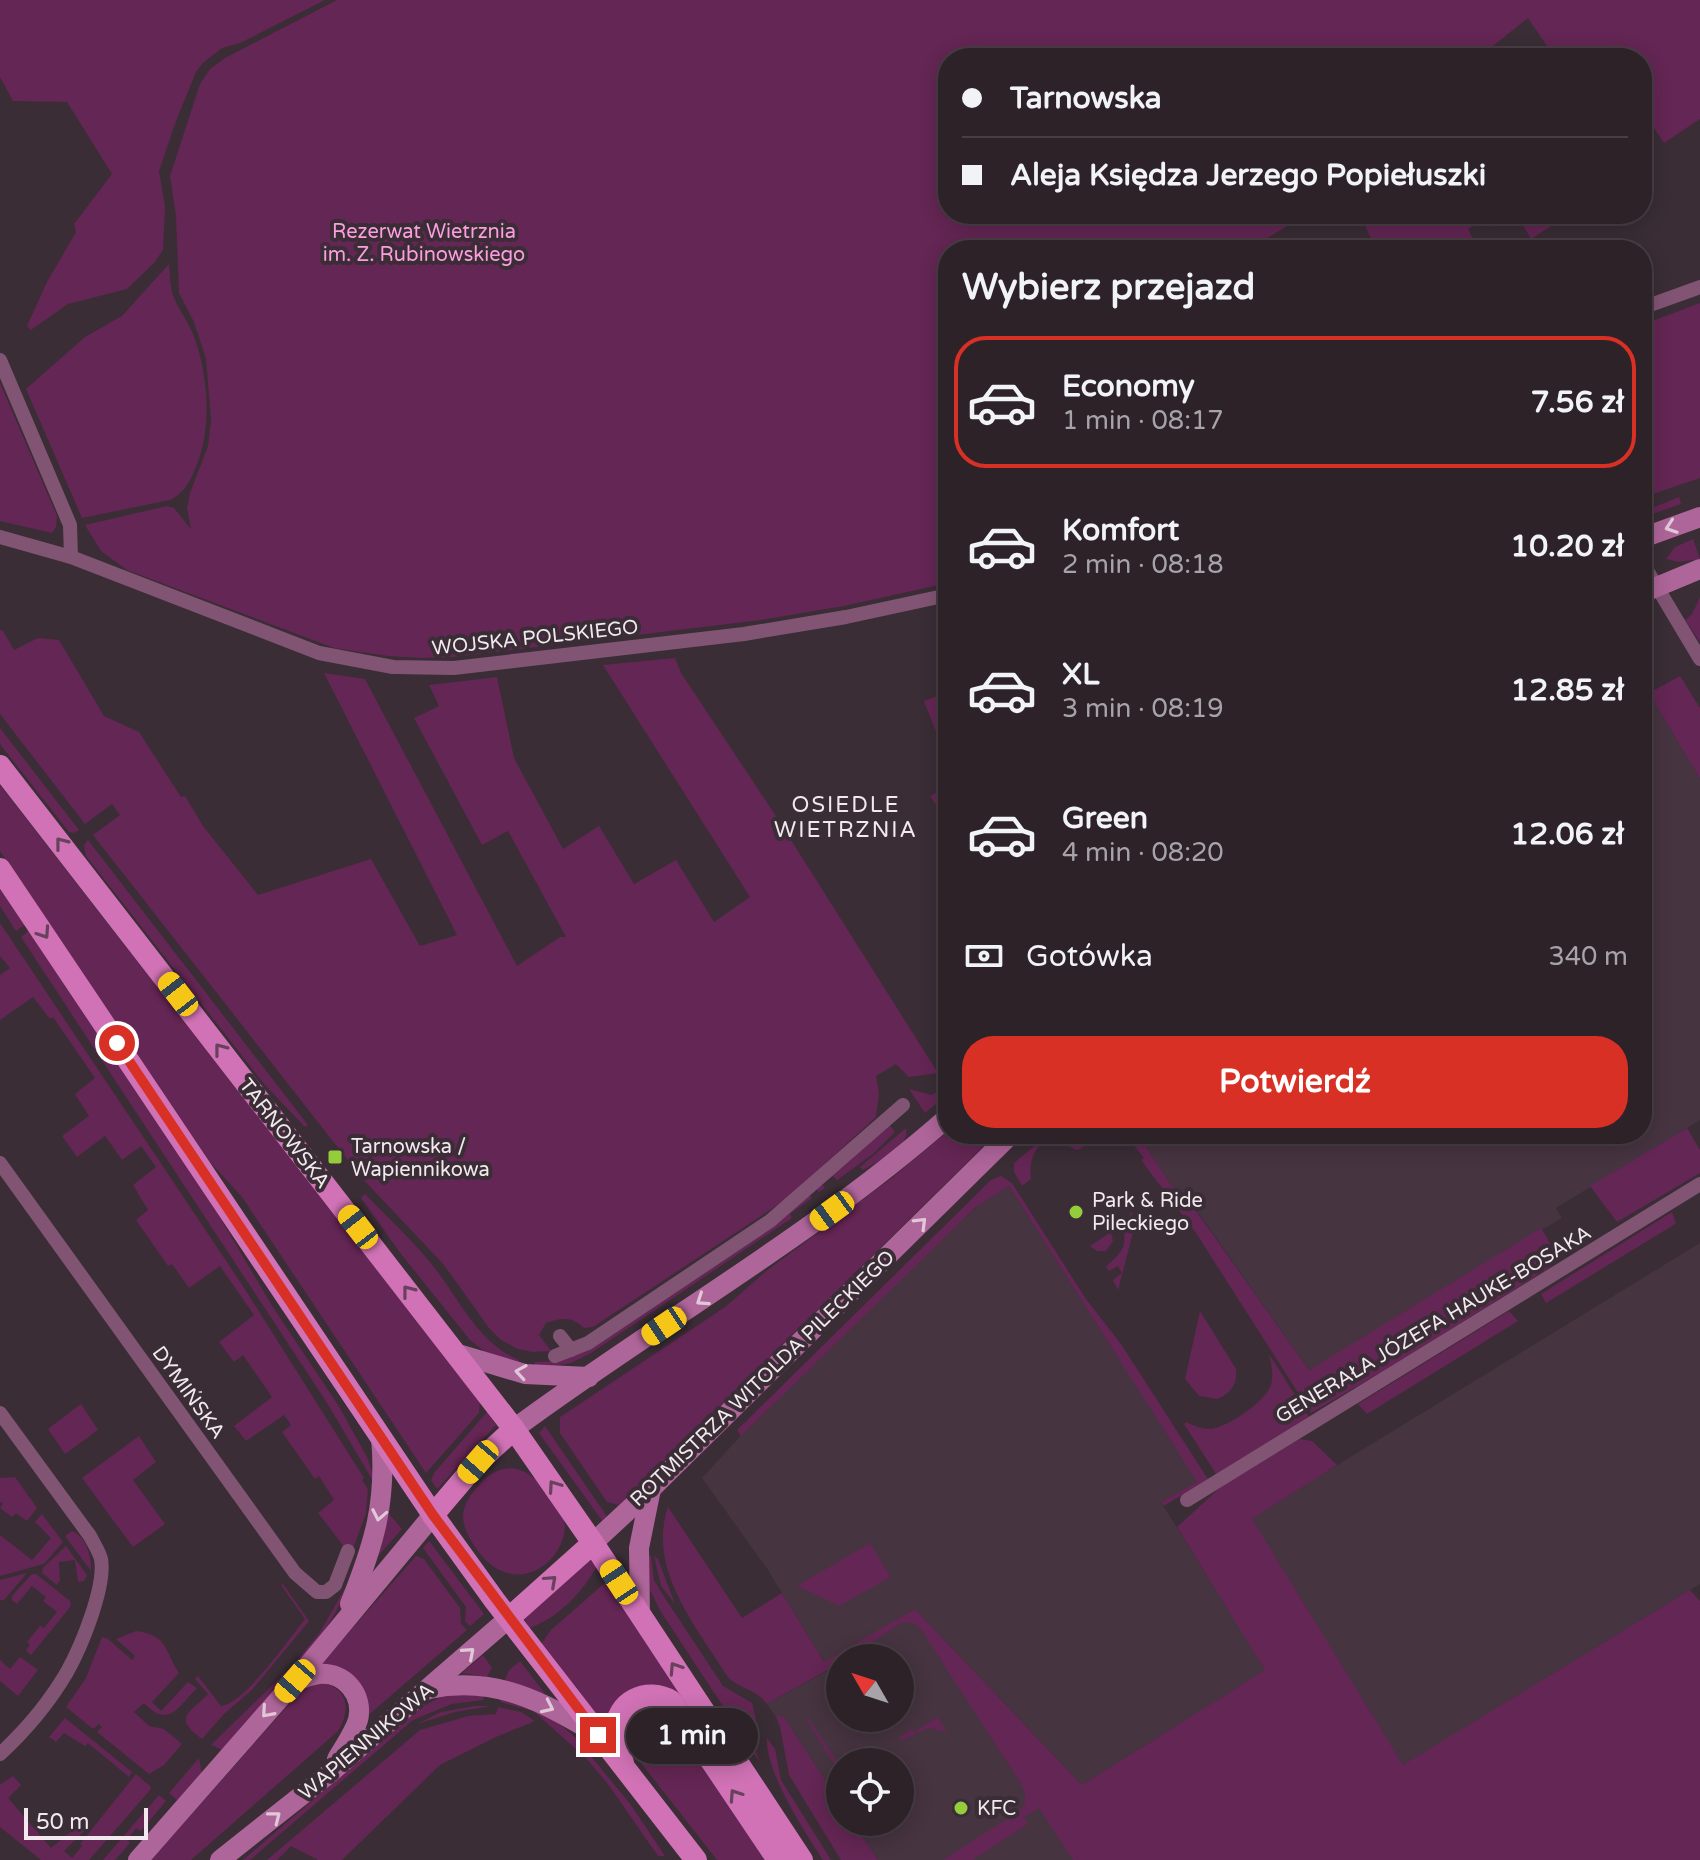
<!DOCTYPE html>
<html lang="pl">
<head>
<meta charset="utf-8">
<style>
	body { margin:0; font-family:"Varela Round",sans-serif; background:#342a30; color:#f1f3f6; height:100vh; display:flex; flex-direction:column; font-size:30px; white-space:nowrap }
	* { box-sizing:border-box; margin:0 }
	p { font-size:26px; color:#a6a4a8 }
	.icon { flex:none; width:44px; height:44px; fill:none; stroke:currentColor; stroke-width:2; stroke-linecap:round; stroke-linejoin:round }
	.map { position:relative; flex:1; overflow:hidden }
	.drawer { position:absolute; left:938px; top:240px; width:714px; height:904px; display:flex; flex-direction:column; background:#2c2228; border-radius:32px; box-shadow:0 4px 20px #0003,0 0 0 2px #483f45 }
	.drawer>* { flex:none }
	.hud { position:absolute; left:938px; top:48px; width:714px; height:176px; border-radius:32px; box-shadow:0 4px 20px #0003,0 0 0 2px #483f45; display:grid; align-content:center; height:176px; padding:0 24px; background:#2c2228 }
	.needle { width:52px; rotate:309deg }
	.controls { position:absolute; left:826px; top:1644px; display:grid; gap:16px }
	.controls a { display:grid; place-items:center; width:88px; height:88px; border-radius:50%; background:#2c2228; box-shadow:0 4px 20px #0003,0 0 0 2px #483f45; font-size:40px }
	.scale { position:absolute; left:24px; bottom:20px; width:124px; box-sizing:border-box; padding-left:8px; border:4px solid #f1e9ee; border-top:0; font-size:22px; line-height:28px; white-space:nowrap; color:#f1e9ee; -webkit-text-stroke:6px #3a2d36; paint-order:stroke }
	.end { position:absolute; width:36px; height:36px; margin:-18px; border:10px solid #d93025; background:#fff; box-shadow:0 0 0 4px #fff }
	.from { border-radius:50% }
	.bubble { position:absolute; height:56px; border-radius:28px; background:#2c2228; box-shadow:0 4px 20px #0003,0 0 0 2px #483f45; font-size:26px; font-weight:700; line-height:56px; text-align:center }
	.car { position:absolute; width:24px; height:48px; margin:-24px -12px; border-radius:10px; box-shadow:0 0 6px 2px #0007; background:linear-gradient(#f5c518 24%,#345 0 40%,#f5c518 0 76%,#345 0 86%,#f5c518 0) }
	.hud b { display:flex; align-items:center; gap:28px; height:76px; font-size:30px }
	.hud b+b { border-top:2px solid #483f45 }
	.hud i { width:20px; height:20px; background:#f1f3f6 }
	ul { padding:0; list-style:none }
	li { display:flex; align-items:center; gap:24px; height:132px; margin:0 16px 12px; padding:0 8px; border:4px solid transparent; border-radius:32px }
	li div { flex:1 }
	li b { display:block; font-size:30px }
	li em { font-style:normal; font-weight:700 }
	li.current { border-color:#d93025 }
	li>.icon { width:72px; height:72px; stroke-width:1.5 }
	h2 { padding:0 24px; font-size:36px; line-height:96px }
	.pay { display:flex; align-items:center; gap:20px; height:88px; padding:0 24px; font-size:30px }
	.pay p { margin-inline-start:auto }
	.action { display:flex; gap:16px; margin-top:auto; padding:16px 24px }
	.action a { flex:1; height:92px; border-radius:32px; background:#d93025; color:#fff; font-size:32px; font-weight:700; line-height:92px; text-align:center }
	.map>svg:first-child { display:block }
	.built { fill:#463441; fill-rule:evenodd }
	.green { fill:#642654 }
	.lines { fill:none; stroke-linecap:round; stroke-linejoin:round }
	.street { stroke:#825474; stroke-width:14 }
	.secondary { stroke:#ae6599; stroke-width:20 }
	.primary { stroke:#d072b5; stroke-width:22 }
	.oneway { stroke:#e0c8d9 }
	.oneway2 { stroke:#67425c }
	.route { stroke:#d93025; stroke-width:10 }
	.poi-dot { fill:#94cc3c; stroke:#3a2d36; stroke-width:3 }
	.labels { text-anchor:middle; stroke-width:8; stroke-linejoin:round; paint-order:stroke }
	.park-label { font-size:20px; fill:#fc9ddf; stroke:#3a2d36 }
	.street-label { font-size:20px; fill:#f1e9ee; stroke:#3a2d36 }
	.poi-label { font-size:20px; fill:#f1e9ee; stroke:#3a2d36; text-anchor:start }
	.neighbourhood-label { font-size:22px; letter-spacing:2px; fill:#f1e9ee; stroke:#3a2d36 }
</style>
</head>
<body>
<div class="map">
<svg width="1700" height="1860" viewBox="0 0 1700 1860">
	<rect width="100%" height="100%" fill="#3a2d36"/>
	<g class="built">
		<path d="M1642,681L1700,779V1120L1556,1208L1562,1218L1309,1370L1193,1205L1186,1208L1138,1134H1642Z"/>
		<path d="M1009,1186L1198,1482L1161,1502L1266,1670L1082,1785L919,1613L1073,1860H878L853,1822H900V1762H840V1803L784,1717H776L767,1704L829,1670L768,1570L702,1478L744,1432L954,1227L985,1200ZM840,1658H900V1718H840Z"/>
		<path d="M1700,1243V1584L1403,1766L1251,1518Z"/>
	</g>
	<g class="green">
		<path d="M0,0H325L240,43L222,48L203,63L196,72L176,121L159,171L165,207L163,250L154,263L127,289L68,304L31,330L27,326L47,282L76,232L74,224L112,174L67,102L13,101L0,77Z"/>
		<path d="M337,0H1700V119L1664,143L1642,110V58H1555L1528,18L1478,58H948V214H1307L1248,250H948V583L844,606L761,620L453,657L421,658L388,656L334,648L127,570L101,551L85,525L167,506L174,508L191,529L187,508L190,493L208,446L211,420L206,359L194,322L179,293L176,216L170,176L200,84L210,69L225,58Z"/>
		<path d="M1360,214H1557L1561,220L1531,239L1517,215L1492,227L1487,218L1468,229L1473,239L1465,250H1376Z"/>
		<path d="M169,264C170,274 170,286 173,295C178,309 188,321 193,334C208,372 212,424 198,462C191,479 186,492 170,500L82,518L26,389L85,337L122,316Z"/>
		<path d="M1700,303V478L1647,496L1642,493V325Z"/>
		<path d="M0,383L57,516L56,527L52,533L0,521Z"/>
		<path d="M1679,497L1681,504L1655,513L1642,512Z"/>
		<path d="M1693,539L1700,559L1679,562L1666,559L1675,547Z"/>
		<path d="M1700,597V642L1685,620L1692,614Z"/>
		<path d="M0,630L3,631L14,650L38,638L59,640L104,716L139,732L181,797L185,796L203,826L258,895L371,859L420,946L457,935L324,673L365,679L517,966L560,937H566L508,831L482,845L414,718L439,706L429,685L497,677L514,758L563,849L599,826L634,884L676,860L714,922L750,897L603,665L675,658L681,673L774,813L938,1073L909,1077L896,1064L876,1076L879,1093L876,1117L785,1200L593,1327L584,1328C571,1316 562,1318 546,1323L539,1335L551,1351L532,1352L518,1349L501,1340L489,1328L444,1265L361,1177L93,835L120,815L112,804L85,824L0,714Z"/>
		<path d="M1680,676L1700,708V779L1649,693Z"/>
		<path d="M948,692V763L924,701Z"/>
		<path d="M0,728L79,830L74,833L69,832L3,748L0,744Z"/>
		<path d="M0,785L480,1402L479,1413L426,1473L242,1197L209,1161L0,851Z"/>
		<path d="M943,789L948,794V823L930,796Z"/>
		<path d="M88,840L308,1125L305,1127L264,1084L86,856L84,845Z"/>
		<path d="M0,885L26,924L16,931L0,906Z"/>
		<path d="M0,923L241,1283L364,1478L362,1480L368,1489L366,1513L352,1552L345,1548L318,1513L334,1500L319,1476L315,1479L282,1432L291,1425L284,1415L246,1441L234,1426L272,1397L243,1355L234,1362L219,1342L254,1315L220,1266L189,1288L172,1264L168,1266L136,1220L148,1210L133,1185L156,1167L141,1146L122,1160L105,1136L77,1157L62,1136L89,1116L75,1094L95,1078L53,1017L50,1019L33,997L0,1020V975L10,968L0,956Z"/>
		<path d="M31,929L200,1184L271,1304L340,1408L368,1459L376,1486L327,1403L21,937Z"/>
		<path d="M948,1084V1094L925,1113L909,1089L932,1095Z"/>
		<path d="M888,1123L895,1132L873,1154L837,1180L833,1176L822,1184L825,1188L819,1192L816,1189Z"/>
		<path d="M906,1128C911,1147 877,1162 863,1170L860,1167Z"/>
		<path d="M1687,1128L1700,1150V1173L1617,1222L1590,1186Z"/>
		<path d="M948,1131V1134H996L619,1505L607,1502L560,1433V1417L725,1307L765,1272L893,1177Z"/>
		<path d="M1049,1134L1085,1146L1077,1150C1071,1148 1065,1143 1058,1142C1034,1138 1029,1161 1031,1179L1022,1186L1014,1172V1163Z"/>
		<path d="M1125,1134H1138L1186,1208L1192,1205L1309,1370L1541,1228C1549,1241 1557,1251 1552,1266L1382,1372L1311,1413L1196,1233L1141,1160L1144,1158Z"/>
		<path d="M1001,1176L1012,1183L1086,1299L1121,1344L1208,1479L1164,1506L1161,1502L1197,1482L1009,1186L975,1208L741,1436L737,1430L991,1180Z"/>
		<path d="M365,1194C389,1219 416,1243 437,1271C462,1304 479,1343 519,1360L518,1366L485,1352L470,1340L401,1254L361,1198Z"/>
		<path d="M809,1194L812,1198L790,1214L792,1218L591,1353L571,1363L534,1369L535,1362L558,1361Z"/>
		<path d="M1132,1212L1135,1225L1118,1290L1113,1280L1122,1273L1118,1266L1109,1271L1106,1267C1125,1248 1126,1250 1123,1222Z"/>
		<path d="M1672,1212L1676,1223L1672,1226L1546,1303L1541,1294Z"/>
		<path d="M1111,1232L1113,1241L1106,1251H1097L1090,1246Z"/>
		<path d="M1200,1311L1236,1369C1238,1384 1230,1394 1217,1399L1199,1396L1185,1379Z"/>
		<path d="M1509,1311L1518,1321L1367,1414L1358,1404Z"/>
		<path d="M1269,1354L1309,1417L1216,1474L1184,1424L1186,1422C1194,1426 1202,1429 1211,1429C1228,1427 1266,1401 1271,1385C1274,1374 1271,1363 1269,1354Z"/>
		<path d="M81,1404L98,1430L65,1454L48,1429Z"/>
		<path d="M487,1412L496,1425L437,1489L431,1480L434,1473Z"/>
		<path d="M545,1426L608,1518L603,1522L539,1433Z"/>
		<path d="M139,1436L156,1462L133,1480L165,1524L133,1547L82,1478Z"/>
		<path d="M1300,1439L1312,1441L1337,1465L1252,1519L1403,1765L1690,1590L1700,1601V1860H1073L1039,1808L1024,1817L1028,1824L973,1860H943L1018,1812C1029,1802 1026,1794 1020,1782L920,1628L912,1622L901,1623L848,1658H840V1663L767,1704C757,1689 738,1689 727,1676C695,1625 647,1569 668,1507L742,1618L782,1593L824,1662L915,1609L1082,1785L1265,1670L1177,1527L1224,1484Z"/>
		<path d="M511,1468C538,1471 549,1497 564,1519C567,1533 561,1548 551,1559C528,1583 497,1578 478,1551C460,1526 456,1510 479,1485C488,1475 497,1469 511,1468Z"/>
		<path d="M15,1477L37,1508L27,1521L16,1513L12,1517L0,1508L3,1504L0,1501V1478Z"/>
		<path d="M42,1514L63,1542L44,1564L0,1576V1535L32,1560L51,1538L35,1522Z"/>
		<path d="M389,1514L402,1529L377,1557Z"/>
		<path d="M72,1531C86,1536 92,1558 91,1571L65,1536Z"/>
		<path d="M428,1542H430L484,1614L470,1626L465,1621L466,1607L423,1548Z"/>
		<path d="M870,1543L891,1577L839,1606L797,1586Z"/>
		<path d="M66,1546L87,1575L84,1581L78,1582L75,1560L59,1562L60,1580L57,1585L42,1573L43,1568Z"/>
		<path d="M416,1556L424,1559L460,1608L461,1624L467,1630L365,1718L326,1666L321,1664Z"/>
		<path d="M644,1556H651L654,1580L661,1592L723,1686L752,1703L756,1719L752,1739L759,1761L661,1612L649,1588Z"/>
		<path d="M654,1556L658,1559L675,1604L661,1586Z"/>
		<path d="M590,1560L597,1566C582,1593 558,1618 529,1628L524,1618Z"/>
		<path d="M27,1573L4,1600H0V1580Z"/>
		<path d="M32,1574H36L70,1601L71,1606L31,1655L26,1650L30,1645L27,1642L40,1626L44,1628L57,1612L43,1601L46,1597L32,1586L17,1604L12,1600V1596Z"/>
		<path d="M607,1581L792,1860L668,1690L608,1731L541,1644L551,1630Z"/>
		<path d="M348,1583C333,1637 260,1706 222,1750L211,1745L294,1664L320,1632Z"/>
		<path d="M283,1584L309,1621L252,1690L224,1714L202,1739C173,1718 188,1714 208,1694L195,1679L198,1676L221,1706C244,1704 289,1639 305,1619L281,1585Z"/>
		<path d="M136,1631C168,1635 164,1650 179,1673L152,1702L161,1711L188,1682L197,1688C178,1707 169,1729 144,1703L134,1712L149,1726L164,1729L182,1744L164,1765L149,1774L97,1732L102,1727L99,1724L93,1729L66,1707L86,1678L102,1637L108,1639L132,1660L135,1656L116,1639Z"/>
		<path d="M483,1655L492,1668L487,1677L462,1673Z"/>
		<path d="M20,1657L38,1670L18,1696L0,1681V1660L10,1669Z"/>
		<path d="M520,1661L546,1695L504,1682L509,1670Z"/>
		<path d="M307,1684C313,1684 320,1683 326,1684C351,1690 349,1716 337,1732L191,1860H151Z"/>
		<path d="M483,1693V1700L452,1704L413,1720L250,1860H243L421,1707L443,1696Z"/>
		<path d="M501,1696L557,1722L575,1737L631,1805L665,1856H658L608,1784L586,1758L533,1711L500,1702Z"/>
		<path d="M661,1703L772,1860H717L627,1745L623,1730L636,1707Z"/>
		<path d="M474,1706H491L455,1712L417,1724L441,1712Z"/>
		<path d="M498,1707L521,1712L535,1721L496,1737L440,1765L342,1860H318L291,1846L277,1860H267L420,1730L468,1716L496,1714Z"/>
		<path d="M779,1715L784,1717L840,1803V1822H853L878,1860H841L789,1775L780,1727L776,1717Z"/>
		<path d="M805,1717L808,1718L840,1766V1774Z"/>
		<path d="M937,1717L947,1732L928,1728L901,1741L900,1737L912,1729L914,1732Z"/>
		<path d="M65,1718L132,1772L129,1777L88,1743L85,1746L64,1733L56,1742L49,1737Z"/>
		<path d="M767,1738L775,1749L781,1780L831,1860H823C805,1833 765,1771 767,1738Z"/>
		<path d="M199,1758L202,1774L178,1801L169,1793Z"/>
		<path d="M136,1774L150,1786L151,1789L89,1860H41L0,1827V1785L13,1776L21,1785L8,1798L51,1848L82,1823L87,1828L64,1851L72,1858L82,1846L80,1844Z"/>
		<path d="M159,1795L166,1801L141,1831L136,1828L127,1840L130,1843L115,1860H103Z"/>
	</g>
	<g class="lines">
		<g class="street">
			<path d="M1642,308L1700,287"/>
			<path d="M0,360L70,525L71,557"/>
			<path d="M0,537L71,557L319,653L393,667L454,668L744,634L846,617L948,595"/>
			<path d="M1642,562L1700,659"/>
			<path d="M0,1163L295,1573L317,1592H326L335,1585L348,1551"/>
			<path d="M560,1336L571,1350"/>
			<path d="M555,1356L588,1343L770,1221L903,1105"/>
			<path d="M0,1413L90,1536C94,1544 99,1551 101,1559C106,1587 81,1647 67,1672C50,1701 25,1731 0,1754"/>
			<path d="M1187,1500L1700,1184"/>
		</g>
		<g class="secondary">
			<path d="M1642,538L1700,517"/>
			<path d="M1642,593L1700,569"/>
			<path d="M455,1353L525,1374L589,1377"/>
			<path d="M514,1429C657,1323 813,1236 948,1117"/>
			<path d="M593,1543L651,1489L1011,1134"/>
			<path d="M350,1604C374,1544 387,1503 381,1437"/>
			<path d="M640,1614L639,1548L651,1489"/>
			<path d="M295,1681C303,1678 311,1675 319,1674C345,1672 364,1695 358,1720C354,1733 344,1747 337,1759"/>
			<path d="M429,1689C495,1675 543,1702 597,1734"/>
			<path d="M138,1860L295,1681L433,1515"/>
			<path d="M220,1860L330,1773L509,1618"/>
		</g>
		<g class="primary">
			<path d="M0,766L514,1429L593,1543L802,1860"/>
			<path d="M0,869L433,1515L495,1601L696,1860"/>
			<path d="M433,1515L478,1462L514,1429"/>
			<path d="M509,1618L593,1543"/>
			<path d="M623,1763C620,1753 616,1742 616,1731C616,1701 647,1687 671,1701L778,1860"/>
		</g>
	</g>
	<defs><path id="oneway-chevron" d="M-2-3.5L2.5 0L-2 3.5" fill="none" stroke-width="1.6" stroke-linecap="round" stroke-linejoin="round" transform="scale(2)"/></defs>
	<g class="oneway">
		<use href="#oneway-chevron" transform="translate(1671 527) rotate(161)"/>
		<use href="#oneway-chevron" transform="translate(921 1223) rotate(-45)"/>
		<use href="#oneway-chevron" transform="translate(702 1300) rotate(146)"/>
		<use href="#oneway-chevron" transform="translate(521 1372) rotate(-171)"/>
		<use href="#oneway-chevron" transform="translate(379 1515) rotate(101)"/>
		<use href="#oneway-chevron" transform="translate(469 1653) rotate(-41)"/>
		<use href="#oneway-chevron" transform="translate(548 1707) rotate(25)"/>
		<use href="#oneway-chevron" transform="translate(267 1712) rotate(131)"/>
		<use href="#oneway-chevron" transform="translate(275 1817) rotate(-38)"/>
	</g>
	<g class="oneway2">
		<use href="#oneway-chevron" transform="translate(61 843) rotate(-128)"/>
		<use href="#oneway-chevron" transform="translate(44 933) rotate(56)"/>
		<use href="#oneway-chevron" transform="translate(220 1049) rotate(-128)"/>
		<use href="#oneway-chevron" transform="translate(408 1291) rotate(-128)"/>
		<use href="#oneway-chevron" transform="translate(554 1486) rotate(-125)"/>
		<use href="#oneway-chevron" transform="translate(551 1581) rotate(-42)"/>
		<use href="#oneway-chevron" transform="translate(675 1668) rotate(-123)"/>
		<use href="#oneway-chevron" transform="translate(735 1795) rotate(-124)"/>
	</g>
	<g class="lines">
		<path class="route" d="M117,1043L433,1515L598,1735"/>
	</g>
	<g class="poi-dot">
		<rect x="327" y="1149" width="16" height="16" rx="4"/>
		<circle cx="1076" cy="1212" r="8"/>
		<circle cx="961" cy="1808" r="8"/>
	</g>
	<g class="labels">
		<g class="park-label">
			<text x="424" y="238">Rezerwat Wietrznia<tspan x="424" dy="23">im. Z. Rubinowskiego</tspan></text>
		</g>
		<g class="street-label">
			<text transform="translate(535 637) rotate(-6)" y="7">WOJSKA POLSKIEGO</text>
			<text transform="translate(285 1133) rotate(52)" y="7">TARNOWSKA</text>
			<text transform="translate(1433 1324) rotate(-31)" y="7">GENERAŁA JÓZEFA HAUKE-BOSAKA</text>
			<text transform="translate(762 1378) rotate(-44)" y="7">ROTMISTRZA WITOLDA PILECKIEGO</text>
			<text transform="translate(189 1392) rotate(54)" y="7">DYMIŃSKA</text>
			<text transform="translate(366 1741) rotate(-40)" y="7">WAPIENNIKOWA</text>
		</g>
		<g class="poi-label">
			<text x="351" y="1153">Tarnowska /<tspan x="351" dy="23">Wapiennikowa</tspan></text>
			<text x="1092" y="1207">Park &amp; Ride<tspan x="1092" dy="23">Pileckiego</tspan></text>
			<text x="977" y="1815">KFC</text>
		</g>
		<g class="neighbourhood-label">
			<text x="846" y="812">OSIEDLE<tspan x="846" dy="25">WIETRZNIA</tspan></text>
		</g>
	</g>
</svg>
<div class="controls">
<a><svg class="needle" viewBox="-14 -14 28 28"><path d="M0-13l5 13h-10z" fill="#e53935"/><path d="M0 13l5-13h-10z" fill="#a6a4a8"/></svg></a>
<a><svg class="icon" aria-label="locate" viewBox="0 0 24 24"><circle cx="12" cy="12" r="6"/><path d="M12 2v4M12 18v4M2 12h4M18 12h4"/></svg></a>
</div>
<div class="scale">50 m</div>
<i class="end from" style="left:117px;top:1043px"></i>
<i class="end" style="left:598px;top:1735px"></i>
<div class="bubble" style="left:626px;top:1708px;width:132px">1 min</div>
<i class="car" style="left:178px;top:994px;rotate:322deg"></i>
<i class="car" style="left:832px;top:1211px;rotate:234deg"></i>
<i class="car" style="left:358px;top:1227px;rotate:322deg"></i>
<i class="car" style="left:664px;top:1326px;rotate:236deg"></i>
<i class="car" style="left:478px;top:1462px;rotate:221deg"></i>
<i class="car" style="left:619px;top:1582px;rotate:327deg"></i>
<i class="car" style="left:295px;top:1681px;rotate:221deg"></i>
<div class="hud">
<b><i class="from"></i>Tarnowska</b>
<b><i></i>Aleja Księdza Jerzego Popiełuszki</b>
</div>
<section class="drawer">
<h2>Wybierz przejazd</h2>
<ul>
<li class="current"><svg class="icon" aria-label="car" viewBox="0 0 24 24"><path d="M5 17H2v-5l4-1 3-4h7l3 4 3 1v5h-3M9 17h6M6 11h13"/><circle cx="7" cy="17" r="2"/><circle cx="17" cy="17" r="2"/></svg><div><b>Economy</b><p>1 min · 08:17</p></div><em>7.56 zł</em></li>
<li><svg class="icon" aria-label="car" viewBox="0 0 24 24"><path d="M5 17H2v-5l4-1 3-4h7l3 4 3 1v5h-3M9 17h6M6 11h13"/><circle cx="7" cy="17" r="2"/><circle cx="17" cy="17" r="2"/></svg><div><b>Komfort</b><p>2 min · 08:18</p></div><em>10.20 zł</em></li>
<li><svg class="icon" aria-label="car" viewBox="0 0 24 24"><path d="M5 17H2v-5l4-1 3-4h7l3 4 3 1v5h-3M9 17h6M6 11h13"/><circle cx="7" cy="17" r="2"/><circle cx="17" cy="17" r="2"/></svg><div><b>XL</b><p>3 min · 08:19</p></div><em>12.85 zł</em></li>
<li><svg class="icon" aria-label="car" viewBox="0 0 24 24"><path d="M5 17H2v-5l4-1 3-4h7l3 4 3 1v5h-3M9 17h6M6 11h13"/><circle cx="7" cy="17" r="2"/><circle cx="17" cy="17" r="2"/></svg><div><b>Green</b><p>4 min · 08:20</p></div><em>12.06 zł</em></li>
</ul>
<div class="pay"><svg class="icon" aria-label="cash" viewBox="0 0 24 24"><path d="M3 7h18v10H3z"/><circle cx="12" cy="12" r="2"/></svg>Gotówka<p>340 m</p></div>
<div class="action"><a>Potwierdź</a></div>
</section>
</div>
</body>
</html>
